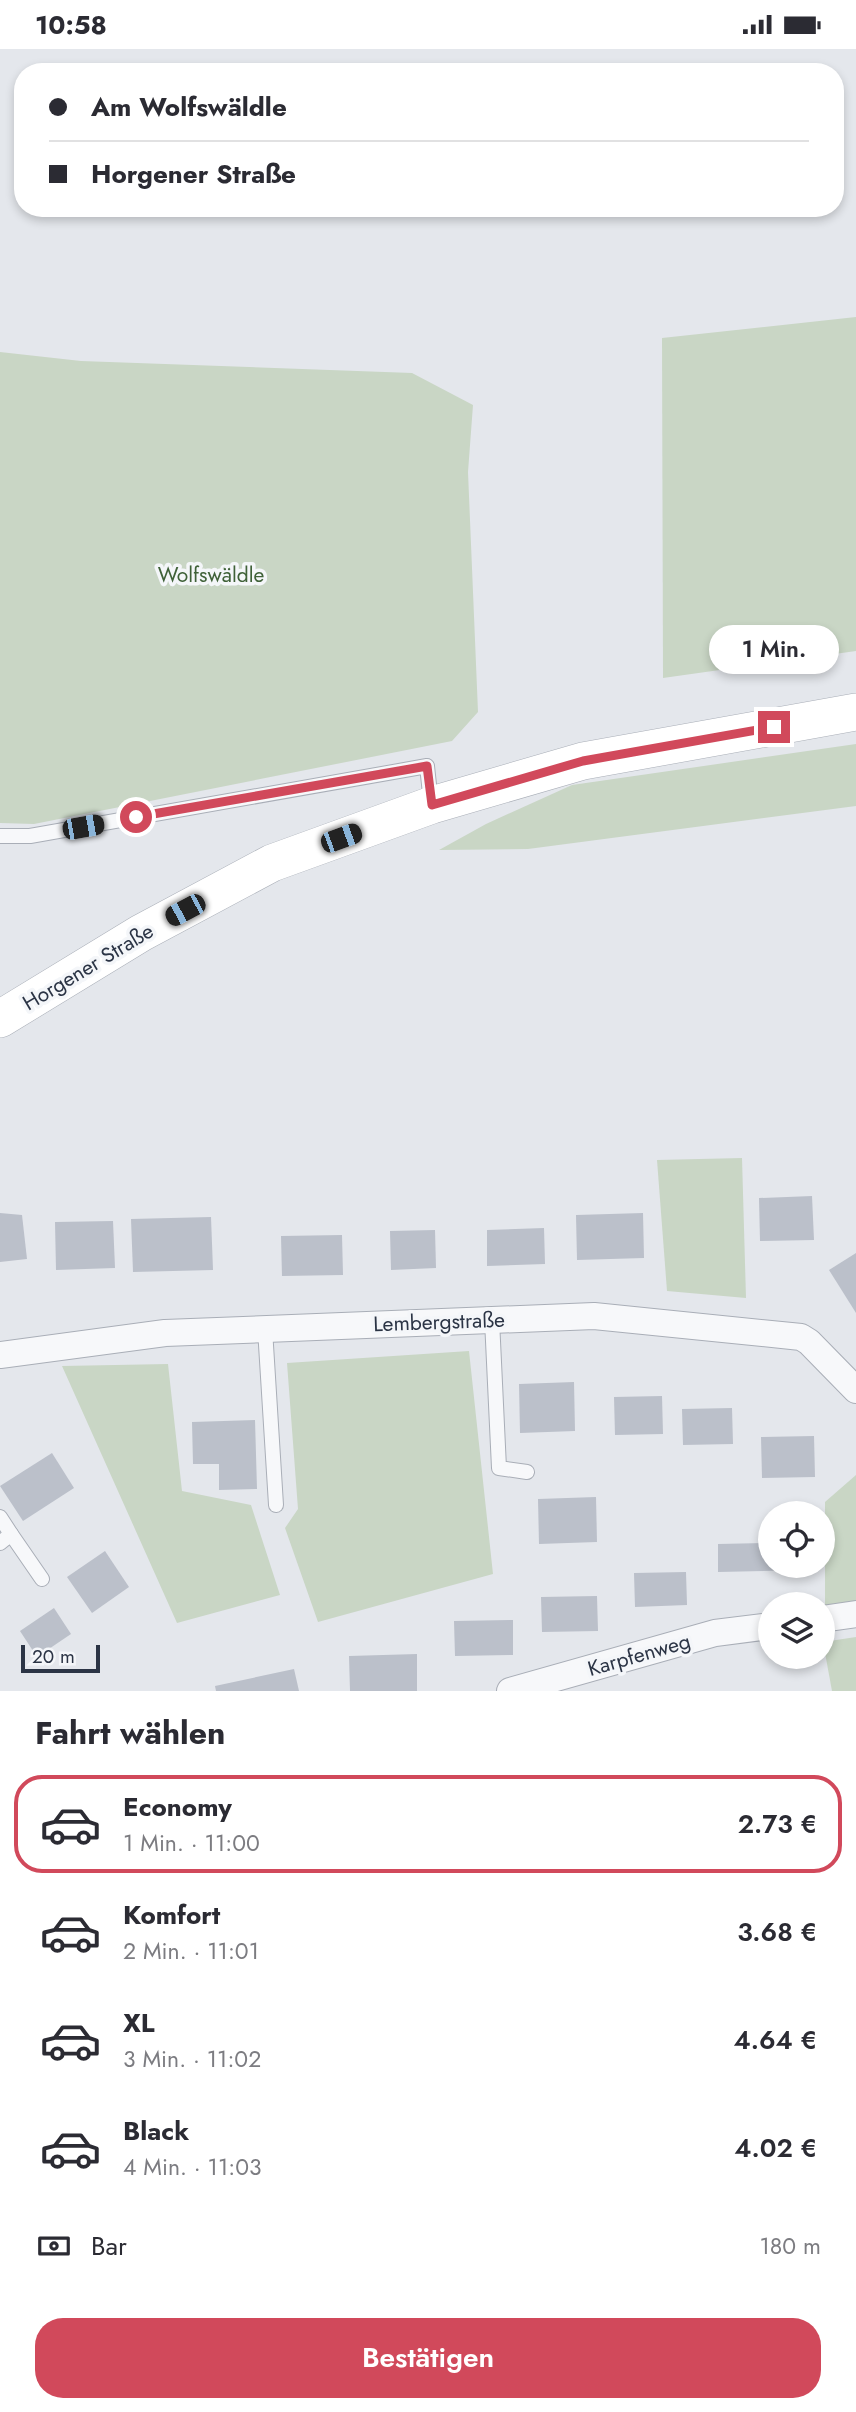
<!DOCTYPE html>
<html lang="de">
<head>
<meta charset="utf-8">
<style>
	body { margin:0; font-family:Jost,sans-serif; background:#f2f2f3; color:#2b2b33; height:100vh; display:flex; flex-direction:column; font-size:26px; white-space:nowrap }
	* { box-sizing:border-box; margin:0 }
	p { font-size:23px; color:#7c7c81 }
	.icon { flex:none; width:38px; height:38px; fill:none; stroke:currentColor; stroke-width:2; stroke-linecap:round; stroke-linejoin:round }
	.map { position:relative; height:1642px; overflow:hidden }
	.details { display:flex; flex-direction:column; background:#fff; flex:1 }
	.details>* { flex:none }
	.top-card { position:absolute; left:14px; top:14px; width:830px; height:154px; border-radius:28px; box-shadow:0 4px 10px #0003; display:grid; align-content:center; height:154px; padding:0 35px; background:#fff }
	.tools { position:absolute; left:758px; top:1452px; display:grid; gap:14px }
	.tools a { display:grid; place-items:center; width:77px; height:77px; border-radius:50%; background:#fff; box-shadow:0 4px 10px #0003; font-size:35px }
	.scale { position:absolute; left:21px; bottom:18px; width:79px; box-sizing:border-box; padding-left:7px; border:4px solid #2b3445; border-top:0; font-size:19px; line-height:24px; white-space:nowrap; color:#2b3445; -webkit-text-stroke:5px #f4f6f9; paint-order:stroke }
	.end { position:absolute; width:32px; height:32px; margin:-16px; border:9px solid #d1495b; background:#fff; box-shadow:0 0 0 4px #fff }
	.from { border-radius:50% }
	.bubble { position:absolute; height:49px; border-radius:24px; background:#fff; box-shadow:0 4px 10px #0003; font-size:23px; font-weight:600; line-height:49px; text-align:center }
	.car { position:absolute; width:21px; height:42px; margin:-21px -10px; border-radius:9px; box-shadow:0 0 5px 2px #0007; background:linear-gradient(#222 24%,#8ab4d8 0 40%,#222 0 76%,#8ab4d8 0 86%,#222 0) }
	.top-card b { display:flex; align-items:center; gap:24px; height:66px; font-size:26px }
	.top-card b+b { border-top:2px solid #e1e1e2 }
	.top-card i { width:18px; height:18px; background:#2b2b33 }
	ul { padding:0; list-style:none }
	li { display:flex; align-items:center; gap:21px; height:98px; margin:0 14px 10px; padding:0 21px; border:4px solid transparent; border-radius:28px }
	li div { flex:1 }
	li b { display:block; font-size:26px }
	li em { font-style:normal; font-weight:600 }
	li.on { border-color:#d1495b }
	li>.icon { width:63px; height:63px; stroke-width:1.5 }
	h2 { padding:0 35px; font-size:32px; line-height:84px }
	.pay { display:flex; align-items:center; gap:18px; height:77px; padding:0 35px; font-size:26px }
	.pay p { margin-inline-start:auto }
	.primary-button { display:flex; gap:14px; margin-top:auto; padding:14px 35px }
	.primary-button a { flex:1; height:80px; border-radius:28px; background:#d1495b; color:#fff; font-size:28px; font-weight:600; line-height:80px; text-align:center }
	.status { display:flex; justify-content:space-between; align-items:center; height:49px; padding:0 35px; background:#fff; direction:ltr }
	.status svg { height:19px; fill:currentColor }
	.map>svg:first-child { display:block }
	.green { fill:#c9d6c5 }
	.building { fill:#bbc0ca }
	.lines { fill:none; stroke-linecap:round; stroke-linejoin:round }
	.lane-casing { stroke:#a9aeb7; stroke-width:16 }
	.street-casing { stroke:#a9aeb7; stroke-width:28 }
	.secondary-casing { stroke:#a9aeb7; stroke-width:38 }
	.lane { stroke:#f7f8fa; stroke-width:14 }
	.street { stroke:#f7f8fa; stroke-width:26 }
	.secondary { stroke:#fff; stroke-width:37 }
	.route { stroke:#d1495b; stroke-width:9 }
	.labels { text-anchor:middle; stroke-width:7; stroke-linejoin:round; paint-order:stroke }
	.park-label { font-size:21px; fill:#3f6138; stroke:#f4f6f9 }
	.street-label { font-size:21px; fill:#2b3445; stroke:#f4f6f9 }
</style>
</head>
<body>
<div class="status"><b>10:58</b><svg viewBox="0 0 49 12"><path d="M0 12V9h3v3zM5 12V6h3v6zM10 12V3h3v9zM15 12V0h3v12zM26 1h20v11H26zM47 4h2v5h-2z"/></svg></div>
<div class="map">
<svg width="856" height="1642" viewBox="0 0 856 1642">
	<rect width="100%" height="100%" fill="#e4e7ec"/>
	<g class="green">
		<path d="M856,268V602L663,629L662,289Z"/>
		<path d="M0,303L81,312L412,324L473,356L468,423L478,663L452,692L34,775L0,774Z"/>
		<path d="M856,695V757L528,800L439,801L486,775L572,736Z"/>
		<path d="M742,1109L746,1249L667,1242L657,1111Z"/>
		<path d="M469,1302L493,1525L318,1573L285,1479L298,1460L287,1314Z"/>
		<path d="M168,1315L182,1442L251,1456L280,1546L177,1574L62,1317Z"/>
		<path d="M856,1426V1556L825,1561V1453Z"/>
		<path d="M856,1588V1642H832L823,1593Z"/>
	</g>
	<g class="building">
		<path d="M812,1147L814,1191L760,1192L759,1149Z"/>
		<path d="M0,1164L22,1166L27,1210L0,1213Z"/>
		<path d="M643,1164L644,1209L577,1211L576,1166Z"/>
		<path d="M211,1168L213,1221L133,1223L131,1170Z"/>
		<path d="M113,1172L115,1219L56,1221L55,1173Z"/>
		<path d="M544,1179L545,1215L487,1217V1181Z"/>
		<path d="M435,1181L436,1219L391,1221L390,1182Z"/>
		<path d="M342,1186L343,1226L282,1227L281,1187Z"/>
		<path d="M856,1204V1264L829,1221Z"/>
		<path d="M574,1333L575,1382L520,1384L519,1335Z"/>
		<path d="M662,1347L663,1385L615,1386L614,1348Z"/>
		<path d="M732,1359L733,1395L683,1396L682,1360Z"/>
		<path d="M255,1371L257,1440L219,1441V1415H193L192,1373Z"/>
		<path d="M814,1387L815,1428L762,1429L761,1388Z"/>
		<path d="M52,1404L74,1439L23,1472L0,1437Z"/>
		<path d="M596,1448L597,1493L539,1495L538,1450Z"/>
		<path d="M770,1494V1517H803V1521L718,1523V1495Z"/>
		<path d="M105,1502L129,1538L92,1564L67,1528Z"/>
		<path d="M686,1523L687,1556L635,1558L634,1524Z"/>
		<path d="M597,1547L598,1582L542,1583L541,1548Z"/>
		<path d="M54,1559L71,1585L37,1608L20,1582Z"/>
		<path d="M513,1571V1606L455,1607L454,1572Z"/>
		<path d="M417,1605V1642H350L349,1607Z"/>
		<path d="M294,1620L299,1642H216L215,1637Z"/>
	</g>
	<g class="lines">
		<defs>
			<g id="lane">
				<path d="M0,787H30L427,717L431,754"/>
				<path d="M492,1271L499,1419L527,1423"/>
				<path d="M265,1280L276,1456"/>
				<path d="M0,1468L11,1485"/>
				<path d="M0,1494L11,1485L42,1530"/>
			</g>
			<g id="street">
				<path d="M0,1306L165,1284L594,1267L801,1288L809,1293L856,1341"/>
				<path d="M822,1570L856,1565"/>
				<path d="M510,1642L715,1584L770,1577"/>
			</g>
			<path id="secondary" d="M0,970L141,884L272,814L432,756L583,712L856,663"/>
		</defs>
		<use href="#lane" class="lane-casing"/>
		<use href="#street" class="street-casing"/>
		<use href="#secondary" class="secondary-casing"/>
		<use href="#lane" class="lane"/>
		<use href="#street" class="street"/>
		<use href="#secondary" class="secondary"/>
	</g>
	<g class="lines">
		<path class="route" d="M136,768L427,717L432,756L583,712L774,678"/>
	</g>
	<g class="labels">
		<g class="park-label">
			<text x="211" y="533">Wolfswäldle</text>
		</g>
		<g class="street-label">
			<text transform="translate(88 918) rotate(-31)" y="7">Horgener Straße</text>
			<text transform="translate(439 1273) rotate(-2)" y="7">Lembergstraße</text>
			<text transform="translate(639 1606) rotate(-16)" y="7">Karpfenweg</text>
		</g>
	</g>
</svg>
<div class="tools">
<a><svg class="icon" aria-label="locate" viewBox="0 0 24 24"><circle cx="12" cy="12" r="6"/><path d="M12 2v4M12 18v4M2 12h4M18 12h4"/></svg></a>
<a><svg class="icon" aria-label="layers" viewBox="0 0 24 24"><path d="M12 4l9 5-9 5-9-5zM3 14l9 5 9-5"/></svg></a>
</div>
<div class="scale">20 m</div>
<i class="end from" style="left:136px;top:768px"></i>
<i class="end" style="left:774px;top:678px"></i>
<div class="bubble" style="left:709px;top:576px;width:130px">1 Min.</div>
<i class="car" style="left:83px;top:778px;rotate:80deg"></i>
<i class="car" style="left:341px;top:789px;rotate:70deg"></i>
<i class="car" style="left:185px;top:861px;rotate:242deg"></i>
<div class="top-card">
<b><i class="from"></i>Am Wolfswäldle</b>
<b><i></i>Horgener Straße</b>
</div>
</div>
<section class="details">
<h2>Fahrt wählen</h2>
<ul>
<li class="on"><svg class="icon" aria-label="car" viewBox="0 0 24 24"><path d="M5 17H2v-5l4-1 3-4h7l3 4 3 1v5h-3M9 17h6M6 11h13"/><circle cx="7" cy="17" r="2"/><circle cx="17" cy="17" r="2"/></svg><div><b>Economy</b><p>1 Min. · 11:00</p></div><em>2.73 €</em></li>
<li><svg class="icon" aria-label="car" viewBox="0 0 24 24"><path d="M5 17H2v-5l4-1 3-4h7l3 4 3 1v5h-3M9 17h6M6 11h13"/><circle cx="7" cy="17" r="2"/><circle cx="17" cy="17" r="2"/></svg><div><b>Komfort</b><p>2 Min. · 11:01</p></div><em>3.68 €</em></li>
<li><svg class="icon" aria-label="car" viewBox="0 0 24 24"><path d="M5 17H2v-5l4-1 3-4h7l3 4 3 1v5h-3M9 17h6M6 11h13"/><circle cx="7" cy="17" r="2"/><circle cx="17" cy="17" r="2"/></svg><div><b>XL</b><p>3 Min. · 11:02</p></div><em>4.64 €</em></li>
<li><svg class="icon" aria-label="car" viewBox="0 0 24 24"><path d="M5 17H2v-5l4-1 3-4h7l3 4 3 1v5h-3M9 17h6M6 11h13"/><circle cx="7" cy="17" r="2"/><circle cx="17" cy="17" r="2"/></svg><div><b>Black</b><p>4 Min. · 11:03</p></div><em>4.02 €</em></li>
</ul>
<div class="pay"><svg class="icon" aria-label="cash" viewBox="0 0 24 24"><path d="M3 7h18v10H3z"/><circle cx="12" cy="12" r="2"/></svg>Bar<p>180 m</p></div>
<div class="primary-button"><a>Bestätigen</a></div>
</section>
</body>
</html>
